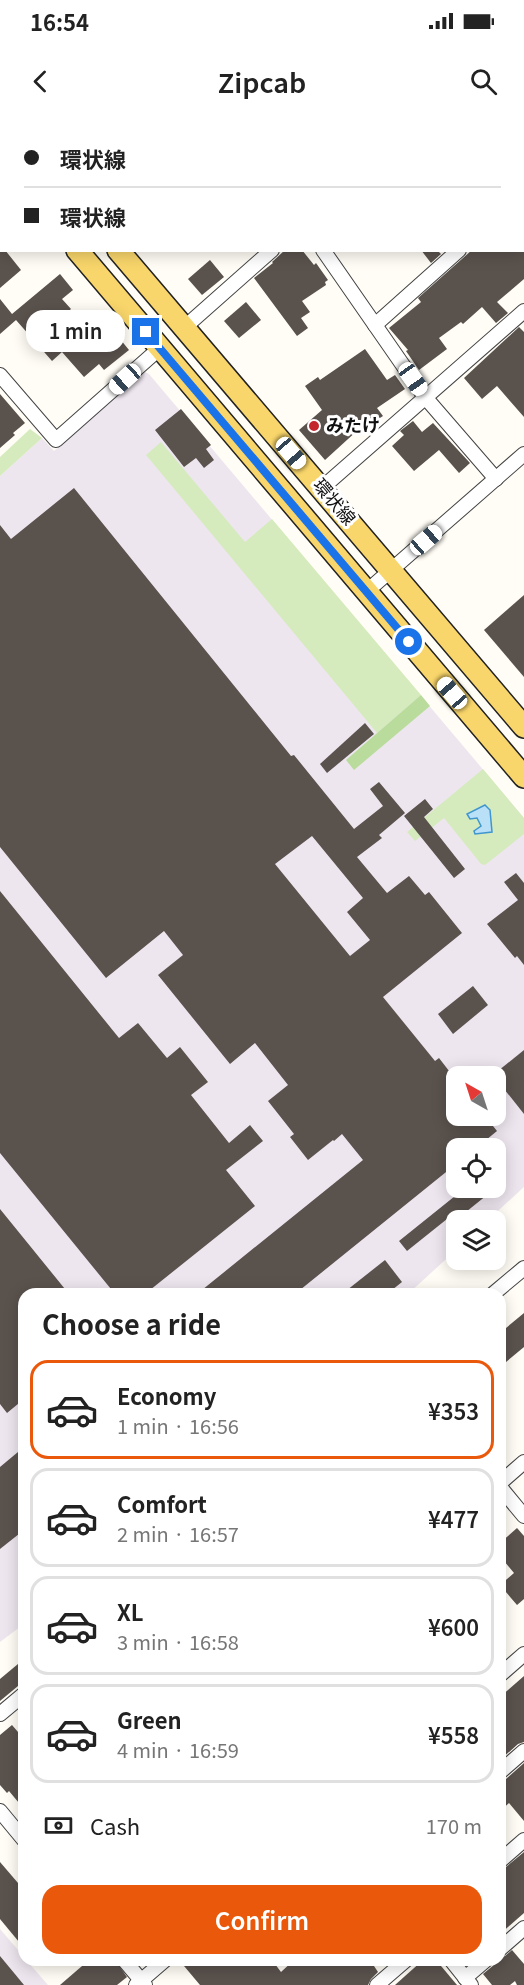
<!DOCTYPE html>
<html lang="en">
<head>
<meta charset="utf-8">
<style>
	body { margin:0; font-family:Georgia,"Noto Sans JP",serif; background:#f6f6f6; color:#222; height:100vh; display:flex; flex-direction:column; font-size:22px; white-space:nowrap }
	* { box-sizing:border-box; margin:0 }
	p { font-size:20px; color:#767676 }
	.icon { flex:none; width:33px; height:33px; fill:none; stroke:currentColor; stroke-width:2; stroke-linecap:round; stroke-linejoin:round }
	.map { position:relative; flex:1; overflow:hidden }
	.panel { position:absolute; left:18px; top:1168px; width:488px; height:678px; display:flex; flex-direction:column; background:#fff; border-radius:18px; box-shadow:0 3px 15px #0003 }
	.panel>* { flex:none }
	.guide { position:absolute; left:0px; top:0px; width:525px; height:132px; box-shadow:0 3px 15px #0003; display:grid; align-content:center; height:132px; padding:0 24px; background:#fff }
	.needle { width:39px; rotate:321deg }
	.buttons { position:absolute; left:446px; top:946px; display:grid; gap:12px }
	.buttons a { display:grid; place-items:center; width:60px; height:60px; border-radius:12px; background:#fff; box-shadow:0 3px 15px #0003; font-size:30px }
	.end { position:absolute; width:27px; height:27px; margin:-14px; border:8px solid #1a73e8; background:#fff; box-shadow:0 0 0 3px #fff }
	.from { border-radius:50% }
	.bubble { position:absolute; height:42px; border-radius:18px; background:#fff; box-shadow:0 3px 15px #0003; font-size:20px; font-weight:600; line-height:42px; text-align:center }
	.car { position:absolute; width:18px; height:36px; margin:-18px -9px; border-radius:8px; box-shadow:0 0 4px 2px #0007; background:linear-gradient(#fff 24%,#345 0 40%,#fff 0 76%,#345 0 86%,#fff 0) }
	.guide b { display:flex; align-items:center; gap:21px; height:57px; font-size:22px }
	.guide b+b { border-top:2px solid #e0e0e0 }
	.guide i { width:15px; height:15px; background:#222 }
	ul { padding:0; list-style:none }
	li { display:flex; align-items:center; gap:18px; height:99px; margin:0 12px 9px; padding:0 12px; border:3px solid #e0e0e0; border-radius:18px }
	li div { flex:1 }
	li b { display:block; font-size:22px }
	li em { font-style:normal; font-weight:600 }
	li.selected { border-color:#ea580c }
	li>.icon { width:54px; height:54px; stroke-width:1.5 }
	h2 { padding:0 24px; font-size:27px; line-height:72px }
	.pay { display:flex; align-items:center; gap:15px; height:66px; padding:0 24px; font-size:22px }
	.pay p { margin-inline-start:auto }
	.cta { display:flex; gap:12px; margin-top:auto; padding:12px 24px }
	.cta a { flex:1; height:69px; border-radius:18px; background:#ea580c; color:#fff; font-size:24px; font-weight:600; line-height:69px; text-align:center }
	.status { display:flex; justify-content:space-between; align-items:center; height:42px; padding:0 30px; background:#fff; direction:ltr }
	.status svg { height:16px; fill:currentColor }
	header { display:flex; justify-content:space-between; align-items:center; height:78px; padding:0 24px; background:#fff; font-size:27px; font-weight:600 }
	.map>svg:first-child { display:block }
	.industrial { fill:#eee6ef; fill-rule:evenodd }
	.green { fill:#d5ebbd }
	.forest { fill:#b9dc9c }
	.water { fill:#b9e0f7; stroke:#3f96cf; stroke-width:1.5 }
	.building { fill:#5a524d; fill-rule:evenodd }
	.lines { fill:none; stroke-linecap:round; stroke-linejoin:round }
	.minor-casing { stroke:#444; stroke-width:16 }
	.primary-casing { stroke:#222; stroke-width:24 }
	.minor { stroke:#fff; stroke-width:14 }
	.primary { stroke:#f9d66b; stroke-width:21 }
	.route { stroke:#1a73e8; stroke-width:8 }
	.poi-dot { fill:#c4262e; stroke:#fff; stroke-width:2 }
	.labels { text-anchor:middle; stroke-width:6; stroke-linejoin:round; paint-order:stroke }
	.poi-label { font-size:18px; font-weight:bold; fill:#111; stroke:#fff; text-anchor:start }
	.street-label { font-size:18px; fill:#111; stroke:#fff }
</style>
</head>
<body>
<div class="status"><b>16:54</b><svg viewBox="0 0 49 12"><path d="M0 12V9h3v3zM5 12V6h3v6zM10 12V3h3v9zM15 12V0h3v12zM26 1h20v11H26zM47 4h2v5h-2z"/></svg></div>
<header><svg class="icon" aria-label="back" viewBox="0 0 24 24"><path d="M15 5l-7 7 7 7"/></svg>Zipcab<svg class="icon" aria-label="search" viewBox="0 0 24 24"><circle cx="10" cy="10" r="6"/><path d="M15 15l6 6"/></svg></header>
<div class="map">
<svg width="524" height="1865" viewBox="0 0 524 1865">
	<rect width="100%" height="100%" fill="#fffdf5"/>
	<g class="industrial">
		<path d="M143,251L149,254L524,698V1067L487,1101H456V1130L408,1174H24V1504L0,1522V356L42,318L54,331ZM456,957H495V996H456ZM456,1029H495V1068H456Z"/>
		<path d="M0,1809L24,1837V1840L27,1841L48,1865H0Z"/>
	</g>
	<g class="green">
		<path d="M30,309L42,318L0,356V337Z"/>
		<path d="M161,322L245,422L272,399L421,575L377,613L146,335Z"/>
		<path d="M483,649L524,698V714L485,745L481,744L444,698L415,721L407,712Z"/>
	</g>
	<path class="forest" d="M421,575L430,586L354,650L346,640Z"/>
	<path class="water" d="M485,685L490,690L492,712L475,714L474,711L481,706L477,698L470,699L467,694Z"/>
	<g class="building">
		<path d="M0,125L2,130H5L21,150L0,168Z"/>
		<path d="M285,130H302L314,145L316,143L328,160L325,162L326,165L302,181L310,192L301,198L308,208L297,216L254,158L273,143L272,142Z"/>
		<path d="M421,130H437L441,134L431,143Z"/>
		<path d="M472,130H524V159L497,182L508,193L496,203L482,187L463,204L461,202L439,218L447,229L419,250L406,231L408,230L389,208L421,182L418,178Z"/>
		<path d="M210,140L224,157L202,175L188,159Z"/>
		<path d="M60,154L73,170L62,179L71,189L61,198L82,224L107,203L129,230L104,250L99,244L84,257L62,232L52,241L16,200L0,214V179L12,194Z"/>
		<path d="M246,182L261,200L239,218L224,201Z"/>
		<path d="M519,207L524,212V297L497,266L482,279L464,258Z"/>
		<path d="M365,229L387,260L395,255L405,269L377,288L383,296L360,311L359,309L325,340L299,310L322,290L305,266L318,257L320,260Z"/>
		<path d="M0,274L25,303L13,313L15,315L0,328Z"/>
		<path d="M181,289L211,325L206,329L214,340L204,348L196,338L184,347L155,310Z"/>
		<path d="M413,301L422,312L433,303L470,343L459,353L439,330L414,351L392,326L404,315L400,311Z"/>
		<path d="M74,368L291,636L294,635L354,709L383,686L370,669L379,662L405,693L379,715L382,718L357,737L387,773L409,756L425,775L429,772L462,813L383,877L435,941L439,938L456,960V996H485L497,1011L475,1029H456V1044L295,1174H197L363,1040L342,1014L334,1021L333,1020L308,1040L290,1017L294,1014L268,981L288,965L255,923L230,944L158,855L183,835L164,811L106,858L0,727V405L11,419ZM312,716L363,778L347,792L370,820L350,836L275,744Z"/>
		<path d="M524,475V557L484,510Z"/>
		<path d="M365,603L374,614L327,653L320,644Z"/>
		<path d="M425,679L433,689L424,697L465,749L454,758L404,696Z"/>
		<path d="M516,753L524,763V845L517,836L515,838L487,804L518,780L504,762Z"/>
		<path d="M0,771L119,918L138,903L167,938L180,927L208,962L191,975L229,1023L250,1005L263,1021L226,1050L255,1086L145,1174H115L0,1033Z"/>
		<path d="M473,866L488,885L453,914L438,894Z"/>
		<path d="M524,930V994L493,955Z"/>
		<path d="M465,1068H481L487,1075L456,1100L452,1095L407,1131L399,1121Z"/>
		<path d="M0,1089L69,1174H24V1279L7,1293L0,1284Z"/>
		<path d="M385,1140L402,1162L387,1174H342Z"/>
		<path d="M524,1193V1227L500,1247V1213Z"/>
		<path d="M24,1327V1410L0,1429V1347Z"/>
		<path d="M517,1408L524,1416V1479L517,1485L500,1465L514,1453L500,1436V1423Z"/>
		<path d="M24,1539V1561L0,1581V1559Z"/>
		<path d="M524,1556V1622L518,1624L500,1640V1577Z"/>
		<path d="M12,1605L24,1619V1689L9,1671L7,1673L0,1665V1615Z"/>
		<path d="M524,1643V1701L509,1683L500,1691V1661L506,1659Z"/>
		<path d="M524,1732V1793L500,1814V1752Z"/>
		<path d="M0,1742L24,1770V1828L0,1799Z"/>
		<path d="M512,1830L524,1844V1865H517L515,1861L510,1865H492L483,1854L500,1840V1838L505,1836Z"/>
		<path d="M0,1836L24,1865H0Z"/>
		<path d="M89,1840H115L127,1857L117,1865H60Z"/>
		<path d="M179,1840H272L281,1852L294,1840H370L378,1852L371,1859L368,1865H200Z"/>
		<path d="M423,1840H436L457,1865H395Z"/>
	</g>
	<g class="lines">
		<defs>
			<g id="minor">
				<path d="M239,0L240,2"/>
				<path d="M257,2L259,0"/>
				<path d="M438,2L440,0"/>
				<path d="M524,73V72"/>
				<path d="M323,130L425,277L496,359"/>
				<path d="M375,205L459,130"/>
				<path d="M185,207L272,130"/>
				<path d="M0,255L56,320L160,228"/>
				<path d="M322,368L524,191"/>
				<path d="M366,472L524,334"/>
				<path d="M493,1174L524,1148"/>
				<path d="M500,1363L524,1342"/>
				<path d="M500,1367L524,1396"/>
				<path d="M500,1555L524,1534"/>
				<path d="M0,1594L24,1574"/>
				<path d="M500,1652L524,1631"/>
				<path d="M0,1691L24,1720"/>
				<path d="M500,1741L524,1720"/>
				<path d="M500,1829L524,1808"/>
				<path d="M124,1840L145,1865"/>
				<path d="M451,1840L471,1865"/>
				<path d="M465,1858L486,1840"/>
				<path d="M136,1865L165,1840"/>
				<path d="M377,1865L406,1840"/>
			</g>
			<g id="primary">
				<path d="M5,0L6,2"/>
				<path d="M0,40L2,42"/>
				<path d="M77,130L524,657"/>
				<path d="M118,130L524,607"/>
			</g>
		</defs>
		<use href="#minor" class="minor-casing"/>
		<use href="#primary" class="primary-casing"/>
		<use href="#minor" class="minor"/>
		<use href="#primary" class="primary"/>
	</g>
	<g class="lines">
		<path class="route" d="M146,212L409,522"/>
	</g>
	<circle class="poi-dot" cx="314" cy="306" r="6"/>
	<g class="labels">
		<g class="poi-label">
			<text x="326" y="312">みたけ</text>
		</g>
		<g class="street-label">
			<text transform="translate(334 382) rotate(50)" y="6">環状線</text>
		</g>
	</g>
</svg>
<div class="buttons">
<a><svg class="needle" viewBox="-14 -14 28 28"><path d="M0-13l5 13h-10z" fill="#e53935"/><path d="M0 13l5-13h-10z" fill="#767676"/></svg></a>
<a><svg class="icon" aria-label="locate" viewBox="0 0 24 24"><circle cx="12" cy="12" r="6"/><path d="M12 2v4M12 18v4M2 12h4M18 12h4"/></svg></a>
<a><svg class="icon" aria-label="layers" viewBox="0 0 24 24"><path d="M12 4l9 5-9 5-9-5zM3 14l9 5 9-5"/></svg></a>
</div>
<i class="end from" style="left:409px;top:522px"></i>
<i class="end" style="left:146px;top:212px"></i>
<div class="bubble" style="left:26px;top:190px;width:99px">1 min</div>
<i class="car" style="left:125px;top:259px;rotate:228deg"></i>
<i class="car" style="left:413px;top:259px;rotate:145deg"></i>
<i class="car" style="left:291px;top:333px;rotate:139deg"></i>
<i class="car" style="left:426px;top:420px;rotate:49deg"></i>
<i class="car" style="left:452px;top:573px;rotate:319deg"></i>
<div class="guide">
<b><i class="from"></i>環状線</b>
<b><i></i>環状線</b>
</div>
<section class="panel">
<h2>Choose a ride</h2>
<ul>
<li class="selected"><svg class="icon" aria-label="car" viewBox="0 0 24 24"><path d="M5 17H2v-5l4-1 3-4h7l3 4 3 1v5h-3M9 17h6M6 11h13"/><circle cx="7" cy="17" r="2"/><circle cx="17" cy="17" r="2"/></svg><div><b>Economy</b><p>1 min · 16:56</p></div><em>¥353</em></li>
<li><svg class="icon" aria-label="car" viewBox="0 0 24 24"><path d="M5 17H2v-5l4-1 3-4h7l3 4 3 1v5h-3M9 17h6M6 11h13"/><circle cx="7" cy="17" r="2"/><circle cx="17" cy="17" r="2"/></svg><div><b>Comfort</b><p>2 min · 16:57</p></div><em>¥477</em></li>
<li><svg class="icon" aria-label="car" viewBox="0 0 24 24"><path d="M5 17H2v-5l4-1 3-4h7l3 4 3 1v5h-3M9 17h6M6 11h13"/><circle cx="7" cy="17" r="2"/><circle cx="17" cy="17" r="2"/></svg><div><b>XL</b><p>3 min · 16:58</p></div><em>¥600</em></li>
<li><svg class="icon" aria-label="car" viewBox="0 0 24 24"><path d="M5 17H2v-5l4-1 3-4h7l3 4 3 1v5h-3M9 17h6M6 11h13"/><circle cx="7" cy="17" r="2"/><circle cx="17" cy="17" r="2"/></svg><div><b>Green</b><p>4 min · 16:59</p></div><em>¥558</em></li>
</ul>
<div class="pay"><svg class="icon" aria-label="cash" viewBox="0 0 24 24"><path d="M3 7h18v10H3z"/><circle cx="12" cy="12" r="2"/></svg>Cash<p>170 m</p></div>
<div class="cta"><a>Confirm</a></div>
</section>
</div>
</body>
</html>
